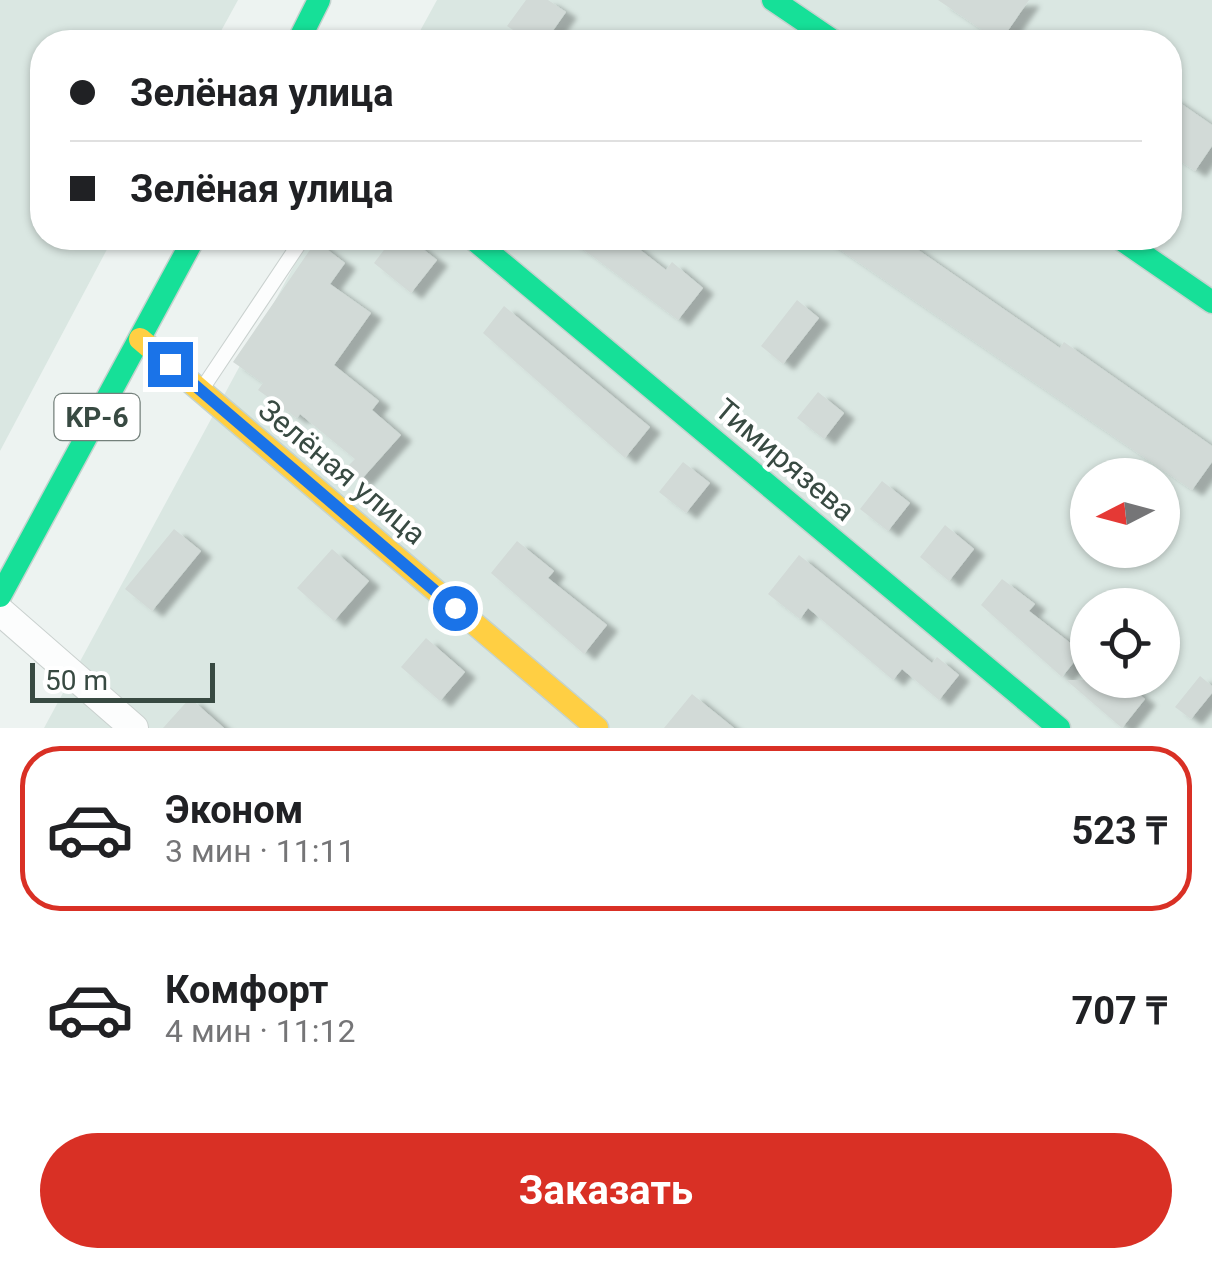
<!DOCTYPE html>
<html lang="ru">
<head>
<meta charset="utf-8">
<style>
	body { margin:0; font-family:Roboto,sans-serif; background:#f2f2f2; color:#202124; height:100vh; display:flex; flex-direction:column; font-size:38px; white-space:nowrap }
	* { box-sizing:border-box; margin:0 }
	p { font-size:32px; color:#757577 }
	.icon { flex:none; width:55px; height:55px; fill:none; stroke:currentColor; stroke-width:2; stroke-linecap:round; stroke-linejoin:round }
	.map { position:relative; height:728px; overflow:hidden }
	.drawer { display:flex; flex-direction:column; background:#fff; flex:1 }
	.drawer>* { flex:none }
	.banner { position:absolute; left:30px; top:30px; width:1152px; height:220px; border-radius:40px; box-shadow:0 2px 8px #0004; display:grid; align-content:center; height:220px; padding:0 40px; background:#fff }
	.needle { width:65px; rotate:264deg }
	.buttons { position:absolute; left:1070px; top:458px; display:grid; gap:20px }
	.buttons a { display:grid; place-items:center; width:110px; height:110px; border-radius:50%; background:#fff; box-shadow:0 2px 8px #0004; font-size:50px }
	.scale { position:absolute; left:30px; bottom:25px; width:185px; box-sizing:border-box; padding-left:10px; border:5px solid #384a42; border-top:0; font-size:28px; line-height:35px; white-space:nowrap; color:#384a42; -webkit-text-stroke:8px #fff; paint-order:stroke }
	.end { position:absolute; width:45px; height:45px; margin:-22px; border:12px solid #1a73e8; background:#fff; box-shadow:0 0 0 5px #fff }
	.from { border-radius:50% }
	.banner b { display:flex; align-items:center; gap:35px; height:95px; font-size:38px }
	.banner b+b { border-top:2px solid #e0e0e0 }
	.banner i { width:25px; height:25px; background:#202124 }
	ul { padding:18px 0 0; list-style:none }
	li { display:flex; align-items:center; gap:30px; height:165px; margin:0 20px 15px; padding:0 20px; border:5px solid transparent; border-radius:40px }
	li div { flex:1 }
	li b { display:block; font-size:38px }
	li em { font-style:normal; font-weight:700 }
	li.selected { border-color:#d93025 }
	li>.icon { width:90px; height:90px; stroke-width:1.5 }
	.cta { display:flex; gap:20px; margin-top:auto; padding:20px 40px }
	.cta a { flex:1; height:115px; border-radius:60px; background:#d93025; color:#fff; font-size:40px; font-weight:700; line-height:115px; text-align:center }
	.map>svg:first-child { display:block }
	.residential { fill:#dae7e2; fill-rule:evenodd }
	.building { fill:#d2dad7; filter:url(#shadow) }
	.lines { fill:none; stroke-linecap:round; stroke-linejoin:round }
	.lane-casing { stroke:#cad1cf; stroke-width:16 }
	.street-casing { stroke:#cad1cf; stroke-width:30 }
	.fast-casing { stroke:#c4d3ce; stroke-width:25 }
	.slow-casing { stroke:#c4d3ce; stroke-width:25 }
	.lane { stroke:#fcfdfd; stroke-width:14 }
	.street { stroke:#fcfdfd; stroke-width:28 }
	.fast { stroke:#16e098; stroke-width:22 }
	.slow { stroke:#ffcf43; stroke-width:22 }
	.route { stroke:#1a73e8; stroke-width:12 }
	.labels { text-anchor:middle; stroke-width:8; stroke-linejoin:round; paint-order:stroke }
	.shield { fill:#fff; stroke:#74807b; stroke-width:2.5 }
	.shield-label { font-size:28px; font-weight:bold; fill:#384a42 }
	.street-label { font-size:30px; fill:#384a42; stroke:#fff }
</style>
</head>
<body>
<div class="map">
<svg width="1212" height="728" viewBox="0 0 1212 728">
	<defs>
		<filter id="shadow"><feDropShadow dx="11" dy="6" stdDeviation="2.5" flood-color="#0004"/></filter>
	</defs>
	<rect width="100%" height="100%" fill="#edf3f1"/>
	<g class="residential">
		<path d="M0,0H238L215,42H42V238H113L0,451Z"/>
		<path d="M437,0H1212V728H44L309,238H1170V42H414ZM1088,475H1162V550H1088ZM1088,605H1162V680H1088Z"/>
	</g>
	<g class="building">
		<path d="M526,0H548L566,12L545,42H531L507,26Z"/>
		<path d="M938,0H1029L1000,42Z"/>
		<path d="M1170,96L1212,125V146L1195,171L1170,154Z"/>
		<path d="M393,238H409L437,260L411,293L374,263Z"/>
		<path d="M568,238H625L666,270L672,262L703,288L678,320Z"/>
		<path d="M823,238H901L1060,348L1064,342L1212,446V462L1192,490Z"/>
		<path d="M316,241L345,263L330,284L371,313L334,365L379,401L372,410L401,435L360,481L346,468L355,459L300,414L297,418L258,390L263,383L233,362Z"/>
		<path d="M797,300L819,318L783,364L761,346Z"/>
		<path d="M504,306L650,427L625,458L483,333Z"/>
		<path d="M818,392L844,413L824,439L797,418Z"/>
		<path d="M683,462L710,483L686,513L659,492Z"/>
		<path d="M882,481L910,503L888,531L860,509Z"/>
		<path d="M945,525L974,549L949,581L920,557Z"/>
		<path d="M174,529L201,551L152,611L125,589Z"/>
		<path d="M517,541L554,571L548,578L607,625L584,654L491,573Z"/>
		<path d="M332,549L369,581L334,621L297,588Z"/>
		<path d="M799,555L932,663L937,657L959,675L939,700L902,669L893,680L808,608L800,619L768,594Z"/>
		<path d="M1002,579L1035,604L1029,611L1082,652L1062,677L981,605Z"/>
		<path d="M426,638L465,672L440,701L401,667Z"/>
		<path d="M1200,676L1212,686V693L1191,719L1175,707Z"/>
		<path d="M1066,680H1121L1145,699L1122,728Z"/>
		<path d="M692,694L734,728H664Z"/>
		<path d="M190,698L224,728H163Z"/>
	</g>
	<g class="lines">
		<defs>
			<path id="lane" d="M204,386L303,238"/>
			<path id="street" d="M0,611L134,728"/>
			<g id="fast">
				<path d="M773,0L835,42"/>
				<path d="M298,42L319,0"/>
				<path d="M472,238L1059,728"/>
				<path d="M1119,238L1212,302"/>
				<path d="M0,596L194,238"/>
			</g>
			<path id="slow" d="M140,339L597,728"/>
		</defs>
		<use href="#lane" class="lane-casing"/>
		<use href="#street" class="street-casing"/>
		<use href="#fast" class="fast-casing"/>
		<use href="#slow" class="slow-casing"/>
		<use href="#lane" class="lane"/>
		<use href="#street" class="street"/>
		<use href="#fast" class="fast"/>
		<use href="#slow" class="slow"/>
	</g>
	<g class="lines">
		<path class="route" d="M170,364L455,608"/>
	</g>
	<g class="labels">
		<rect class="shield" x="54.5" y="394" width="85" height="46" rx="8"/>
		<g class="shield-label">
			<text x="97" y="427">KP-6</text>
		</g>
		<g class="street-label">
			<text transform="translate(785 460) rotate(40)" y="10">Тимирязева</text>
			<text transform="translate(342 472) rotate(40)" y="10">Зелёная улица</text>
		</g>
	</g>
</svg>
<div class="buttons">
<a><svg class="needle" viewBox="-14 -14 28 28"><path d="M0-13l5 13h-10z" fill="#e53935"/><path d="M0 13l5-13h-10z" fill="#757577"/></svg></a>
<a><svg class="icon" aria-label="locate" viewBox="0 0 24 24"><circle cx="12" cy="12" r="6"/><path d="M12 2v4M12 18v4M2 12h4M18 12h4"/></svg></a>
</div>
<div class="scale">50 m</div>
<i class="end from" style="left:455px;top:608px"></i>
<i class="end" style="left:170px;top:364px"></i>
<div class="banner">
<b><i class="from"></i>Зелёная улица</b>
<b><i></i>Зелёная улица</b>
</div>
</div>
<section class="drawer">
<ul>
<li class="selected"><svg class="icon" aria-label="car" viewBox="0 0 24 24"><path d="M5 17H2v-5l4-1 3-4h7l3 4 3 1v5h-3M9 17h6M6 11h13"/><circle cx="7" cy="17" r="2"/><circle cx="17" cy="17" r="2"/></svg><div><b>Эконом</b><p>3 мин · 11:11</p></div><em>523 ₸</em></li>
<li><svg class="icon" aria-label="car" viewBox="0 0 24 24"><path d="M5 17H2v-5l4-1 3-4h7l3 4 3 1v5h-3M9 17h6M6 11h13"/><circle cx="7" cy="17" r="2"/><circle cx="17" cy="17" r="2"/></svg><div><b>Комфорт</b><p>4 мин · 11:12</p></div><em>707 ₸</em></li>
</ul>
<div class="cta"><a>Заказать</a></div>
</section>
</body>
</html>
